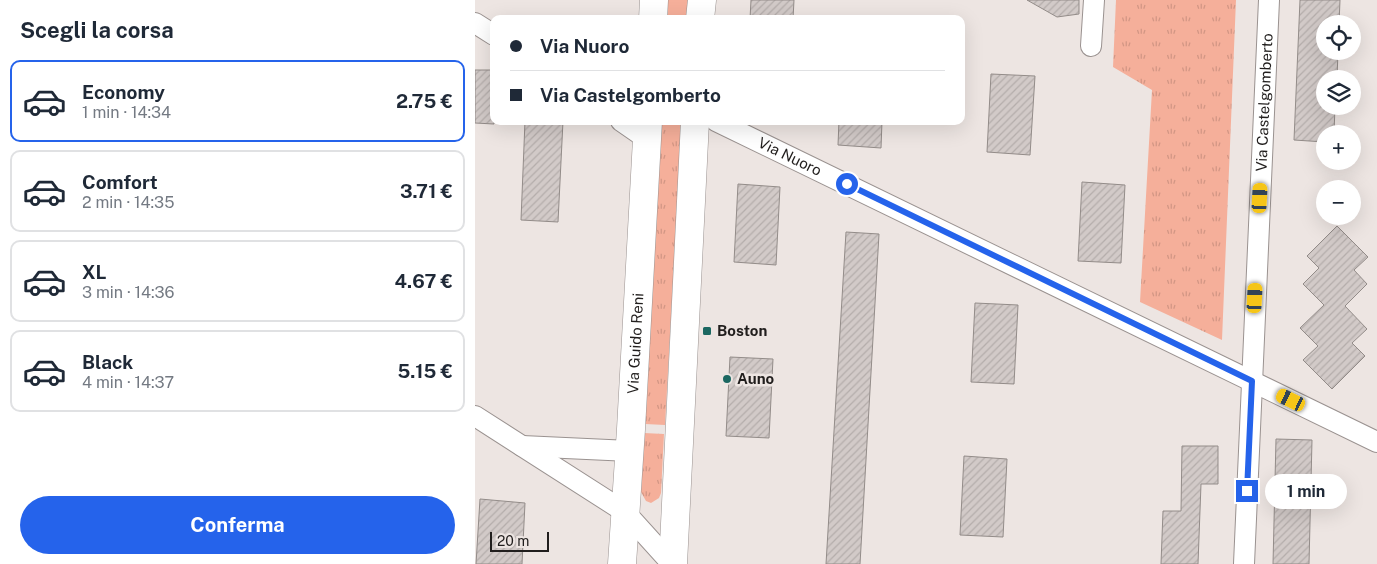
<!DOCTYPE html>
<html lang="it">
<head>
<meta charset="utf-8">
<style>
	body { margin:0; font-family:"Public Sans",sans-serif; background:#f6f6f7; color:#1f2937; height:100vh; display:flex; flex-direction:column; font-size:19px; white-space:nowrap }
	* { box-sizing:border-box; margin:0 }
	p { font-size:16px; color:#747a83 }
	.icon { flex:none; width:28px; height:28px; fill:none; stroke:currentColor; stroke-width:2; stroke-linecap:round; stroke-linejoin:round }
	.map { position:relative; flex:1; overflow:hidden }
	.drawer { display:flex; flex-direction:column; background:#fff; width:475px }
	.drawer>* { flex:none }
	.hud { position:absolute; left:15px; top:15px; width:475px; height:110px; border-radius:10px; box-shadow:0 5px 20px #0002; display:grid; align-content:center; height:110px; padding:0 20px; background:#fff }
	.fabs { position:absolute; left:841px; top:15px; display:grid; gap:10px }
	.fabs a { display:grid; place-items:center; width:45px; height:45px; border-radius:50%; background:#fff; box-shadow:0 5px 20px #0002; font-size:25px }
	.scale { position:absolute; left:15px; bottom:12px; width:59px; box-sizing:border-box; padding-left:5px; border:2px solid #211e1d; border-top:0; font-size:14px; line-height:18px; white-space:nowrap; color:#211e1d; -webkit-text-stroke:4px #ede5e2; paint-order:stroke }
	.end { position:absolute; width:22px; height:22px; margin:-11px; border:6px solid #2563eb; background:#fff; box-shadow:0 0 0 2px #fff }
	.from { border-radius:50% }
	.bubble { position:absolute; height:35px; border-radius:18px; background:#fff; box-shadow:0 5px 20px #0002; font-size:16px; font-weight:700; line-height:35px; text-align:center }
	.car { position:absolute; width:15px; height:30px; margin:-15px -8px; border-radius:6px; box-shadow:0 0 4px 1px #0007; background:linear-gradient(#f5c518 24%,#345 0 40%,#f5c518 0 76%,#345 0 86%,#f5c518 0) }
	.hud b { display:flex; align-items:center; gap:18px; height:48px; font-size:19px }
	.hud b+b { border-top:1px solid #e0e1e3 }
	.hud i { width:12px; height:12px; background:#1f2937 }
	ul { padding:0; list-style:none }
	li { display:flex; align-items:center; gap:15px; height:82px; margin:0 10px 8px; padding:0 10px; border:2px solid #e0e1e3; border-radius:10px }
	li div { flex:1 }
	li b { display:block; font-size:19px }
	li em { font-style:normal; font-weight:700 }
	li.selected { border-color:#2563eb }
	li>.icon { width:45px; height:45px; stroke-width:1.5 }
	h2 { padding:0 20px; font-size:22px; line-height:60px }
	.action { display:flex; gap:10px; margin-top:auto; padding:10px 20px }
	.action a { flex:1; height:58px; border-radius:30px; background:#2563eb; color:#fff; font-size:20px; font-weight:700; line-height:58px; text-align:center }
	main { display:flex; flex:1; min-height:0 }
	.map>svg:first-child { display:block }
	.grass { fill:url(#grass-tufts) }
	.building { fill:url(#building-hatch); stroke:#938c89 }
	.lines { fill:none; stroke-linecap:round; stroke-linejoin:round }
	.minor-casing { stroke:#9a9290; stroke-width:22 }
	.secondary-casing { stroke:#9a9290; stroke-width:29 }
	.minor { stroke:#fff; stroke-width:20 }
	.secondary { stroke:#fff; stroke-width:28 }
	.route { stroke:#2563eb; stroke-width:6 }
	.poi-dot { fill:#1b6761; stroke:#ede5e2; stroke-width:2 }
	.labels { text-anchor:middle; stroke-width:5; stroke-linejoin:round; paint-order:stroke }
	.street-label { font-size:15px; fill:#211e1d; stroke:#ede5e2 }
	.poi-label { font-size:15px; font-weight:bold; fill:#211e1d; stroke:#ede5e2; text-anchor:start }
</style>
</head>
<body>
<main>
<section class="drawer">
<h2>Scegli la corsa</h2>
<ul>
<li class="selected"><svg class="icon" aria-label="car" viewBox="0 0 24 24"><path d="M5 17H2v-5l4-1 3-4h7l3 4 3 1v5h-3M9 17h6M6 11h13"/><circle cx="7" cy="17" r="2"/><circle cx="17" cy="17" r="2"/></svg><div><b>Economy</b><p>1 min · 14:34</p></div><em>2.75 €</em></li>
<li><svg class="icon" aria-label="car" viewBox="0 0 24 24"><path d="M5 17H2v-5l4-1 3-4h7l3 4 3 1v5h-3M9 17h6M6 11h13"/><circle cx="7" cy="17" r="2"/><circle cx="17" cy="17" r="2"/></svg><div><b>Comfort</b><p>2 min · 14:35</p></div><em>3.71 €</em></li>
<li><svg class="icon" aria-label="car" viewBox="0 0 24 24"><path d="M5 17H2v-5l4-1 3-4h7l3 4 3 1v5h-3M9 17h6M6 11h13"/><circle cx="7" cy="17" r="2"/><circle cx="17" cy="17" r="2"/></svg><div><b>XL</b><p>3 min · 14:36</p></div><em>4.67 €</em></li>
<li><svg class="icon" aria-label="car" viewBox="0 0 24 24"><path d="M5 17H2v-5l4-1 3-4h7l3 4 3 1v5h-3M9 17h6M6 11h13"/><circle cx="7" cy="17" r="2"/><circle cx="17" cy="17" r="2"/></svg><div><b>Black</b><p>4 min · 14:37</p></div><em>5.15 €</em></li>
</ul>
<div class="action"><a>Conferma</a></div>
</section>
<div class="map">
<svg width="902" height="564" viewBox="0 0 902 564">
	<defs>
		<pattern id="grass-tufts" width="24" height="20" patternUnits="userSpaceOnUse" patternTransform="scale(1.25)"><rect width="24" height="20" fill="#f5af9a"/><path d="M3 7l-1-3M5 7V3M7 7l1-3M15 17l-1-3M17 17v-4M19 17l1-3" fill="none" stroke="#d29684"/></pattern>
		<pattern id="building-hatch" width="6" height="6" patternUnits="userSpaceOnUse" patternTransform="scale(1.25)"><rect width="6" height="6" fill="#d2cac8"/><path d="M-1 1l2-2M0 6l6-6M5 7l2-2" fill="none" stroke="#b4adab"/></pattern>
	</defs>
	<rect width="100%" height="100%" fill="#ede5e2"/>
	<g class="grass">
		<path d="M193,0H214L213,19H192Z"/>
		<path d="M641,0H761L747,340L665,302L677,90L638,67Z"/>
		<path d="M186,121H207L190,425L170,424Z"/>
		<path d="M169,433L189,434L186,493L184,498L176,503L171,501L166,492Z"/>
	</g>
	<g class="building">
		<path d="M276,0H319L318,19H275Z"/>
		<path d="M552,0H604V14L582,17Z"/>
		<path d="M825,0H865L864,24H850V51H863L862,79H850V106H860L859,134H850V142L819,140Z"/>
		<path d="M0,70H19V124L0,123Z"/>
		<path d="M516,74L560,76L555,155L512,152Z"/>
		<path d="M50,121H88L83,222L46,220Z"/>
		<path d="M364,121H407L406,148L363,145Z"/>
		<path d="M607,182L650,185L646,263L603,261Z"/>
		<path d="M263,184L305,187L301,265L259,262Z"/>
		<path d="M862,226L893,257L879,270L892,284L870,306L892,329L877,343L890,356L857,389L828,360L843,346L825,328L849,305L828,284L844,268L832,256Z"/>
		<path d="M371,232L404,234L385,564H351Z"/>
		<path d="M500,303L543,305L539,384L496,382Z"/>
		<path d="M255,357L298,359L294,438L251,436Z"/>
		<path d="M801,439L837,440L834,564H798Z"/>
		<path d="M707,446H743V484H726L723,564H686L688,511H706Z"/>
		<path d="M489,456L532,459L528,537L485,535Z"/>
		<path d="M5,499L50,503L47,564H1Z"/>
	</g>
	<g class="lines">
		<defs>
			<g id="minor">
				<path d="M0,23L19,35"/>
				<path d="M616,46L619,0"/>
				<path d="M146,121L172,139"/>
				<path id="s1" d="M241,121L902,442"/>
				<path d="M0,416L150,512L197,564"/>
				<path d="M47,446L155,451"/>
				<path id="s2" d="M769,564L794,0"/>
			</g>
			<g id="secondary">
				<path d="M178,19L179,0"/>
				<path d="M225,19L227,0"/>
				<path id="s3" d="M147,564L156,429L173,121"/>
				<path d="M198,564L220,121"/>
			</g>
		</defs>
		<use href="#minor" class="minor-casing"/>
		<use href="#secondary" class="secondary-casing"/>
		<use href="#minor" class="minor"/>
		<use href="#secondary" class="secondary"/>
	</g>
	<g class="lines">
		<path class="route" d="M372,184L777,381L772,491"/>
	</g>
	<g class="poi-dot">
		<rect x="227" y="326" width="10" height="10" rx="2.5"/>
		<circle cx="252" cy="379" r="5"/>
	</g>
	<g class="labels">
		<g class="street-label">
			<text dy="5" stroke="none"><textPath href="#s2" startOffset="462">Via Castelgomberto</textPath></text>
			<text dy="5" stroke="none"><textPath href="#s1" startOffset="82">Via Nuoro</textPath></text>
			<text dy="5" stroke="none"><textPath href="#s3" startOffset="221">Via Guido Reni</textPath></text>
		</g>
		<g class="poi-label">
			<text x="242" y="336">Boston</text>
			<text x="262" y="384">Auno</text>
		</g>
	</g>
</svg>
<div class="fabs">
<a><svg class="icon" aria-label="locate" viewBox="0 0 24 24"><circle cx="12" cy="12" r="6"/><path d="M12 2v4M12 18v4M2 12h4M18 12h4"/></svg></a>
<a><svg class="icon" aria-label="layers" viewBox="0 0 24 24"><path d="M12 4l9 5-9 5-9-5zM3 14l9 5 9-5"/></svg></a>
<a>+</a>
<a>−</a>
</div>
<div class="scale">20 m</div>
<i class="end from" style="left:372px;top:184px"></i>
<i class="end" style="left:772px;top:491px"></i>
<div class="bubble" style="left:790px;top:474px;width:82px">1 min</div>
<i class="car" style="left:785px;top:198px;rotate:3deg"></i>
<i class="car" style="left:780px;top:298px;rotate:3deg"></i>
<i class="car" style="left:816px;top:400px;rotate:296deg"></i>
<div class="hud">
<b><i class="from"></i>Via Nuoro</b>
<b><i></i>Via Castelgomberto</b>
</div>
</div>
</main>
</body>
</html>
